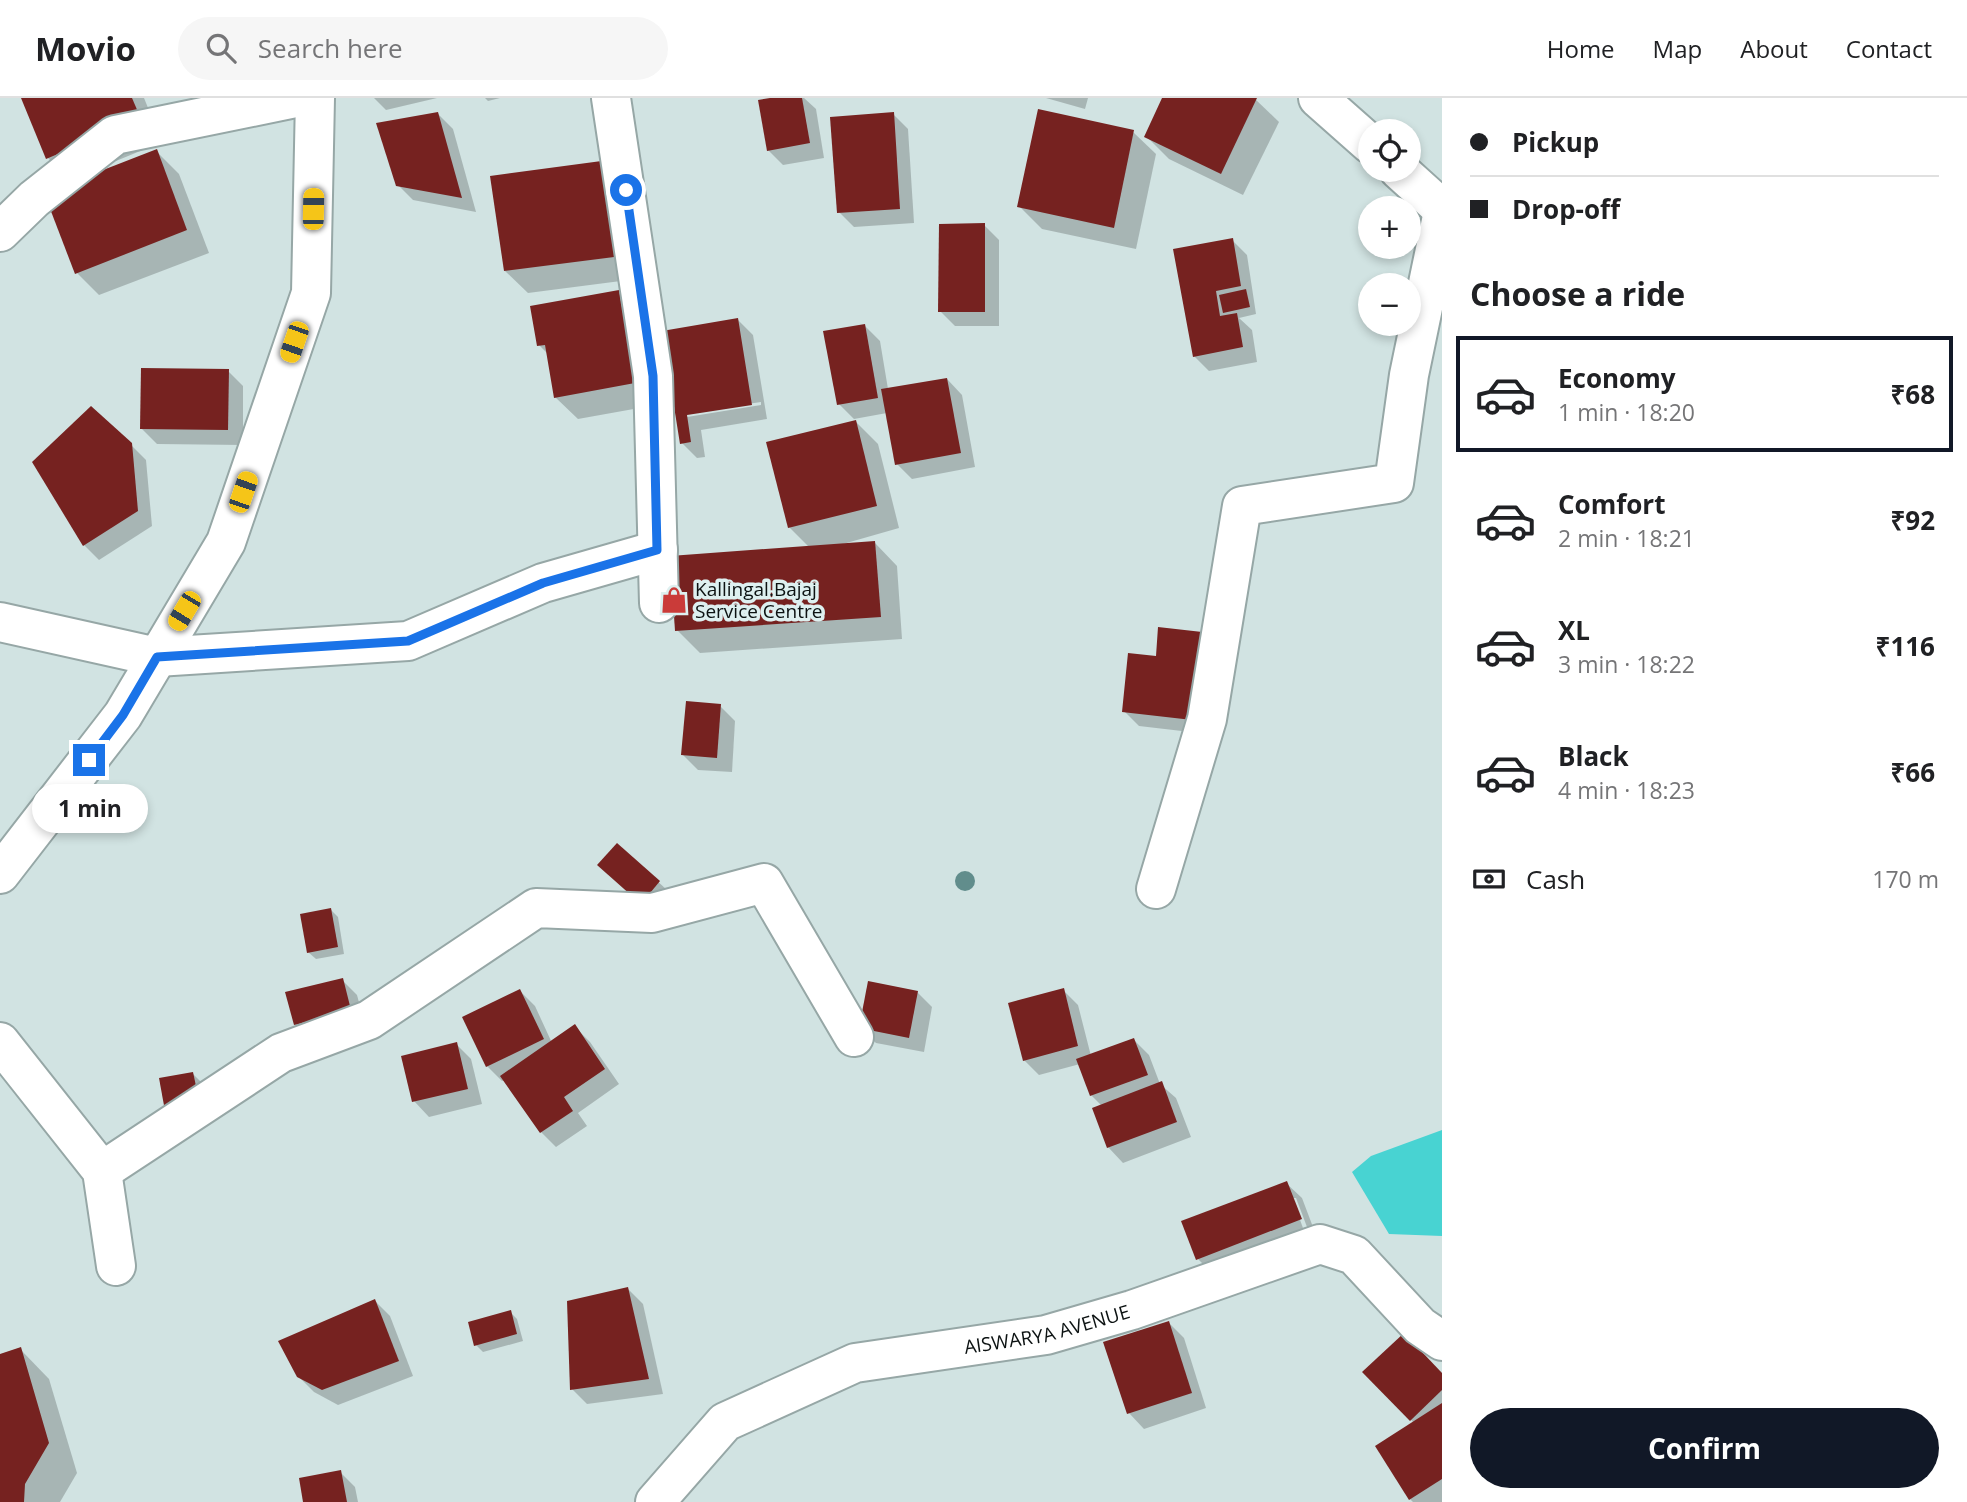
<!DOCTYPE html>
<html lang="en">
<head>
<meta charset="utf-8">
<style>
	body { margin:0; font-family:"Open Sans",sans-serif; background:#f6f6f6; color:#202124; height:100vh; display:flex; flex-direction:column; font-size:26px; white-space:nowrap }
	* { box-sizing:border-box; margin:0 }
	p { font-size:23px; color:#757577 }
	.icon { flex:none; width:38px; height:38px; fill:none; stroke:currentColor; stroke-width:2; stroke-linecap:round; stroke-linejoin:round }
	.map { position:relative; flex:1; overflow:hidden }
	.panel { display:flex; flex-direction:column; background:#fff; width:525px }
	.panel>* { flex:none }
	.hud { display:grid; align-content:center; height:154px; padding:0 28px; background:#fff }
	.buttons { position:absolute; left:1358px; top:21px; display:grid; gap:14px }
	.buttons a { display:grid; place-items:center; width:63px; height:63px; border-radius:50%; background:#fff; box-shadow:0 4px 10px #0003; font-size:35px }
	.end { position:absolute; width:32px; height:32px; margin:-16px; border:9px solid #1a73e8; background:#fff; box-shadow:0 0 0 4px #fff }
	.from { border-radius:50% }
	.bubble { position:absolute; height:49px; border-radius:24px; background:#fff; box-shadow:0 4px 10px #0003; font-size:23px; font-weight:700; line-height:49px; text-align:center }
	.car { position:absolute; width:21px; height:42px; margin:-21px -10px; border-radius:9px; box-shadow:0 0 5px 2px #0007; background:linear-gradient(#f5c518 24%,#345 0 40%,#f5c518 0 76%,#345 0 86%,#f5c518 0) }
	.hud b { display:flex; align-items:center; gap:24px; height:66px; font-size:26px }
	.hud b+b { border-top:2px solid #e0e0e0 }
	.hud i { width:18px; height:18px; background:#202124 }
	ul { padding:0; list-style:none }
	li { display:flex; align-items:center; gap:21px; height:116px; margin:0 14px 10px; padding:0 14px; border:4px solid transparent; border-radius:0px }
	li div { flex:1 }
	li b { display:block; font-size:26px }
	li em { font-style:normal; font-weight:700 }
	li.selected { border-color:#111827 }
	li>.icon { width:63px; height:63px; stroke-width:1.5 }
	h2 { padding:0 28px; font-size:32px; line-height:84px }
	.pay { display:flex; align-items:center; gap:18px; height:77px; padding:0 28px; font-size:26px }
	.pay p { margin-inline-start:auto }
	.button { display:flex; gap:14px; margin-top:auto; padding:14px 28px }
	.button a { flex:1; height:80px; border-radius:42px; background:#111827; color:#fff; font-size:28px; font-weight:700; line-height:80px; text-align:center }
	header { display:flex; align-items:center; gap:42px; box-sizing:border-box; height:98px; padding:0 35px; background:#fff; border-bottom:2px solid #e0e0e0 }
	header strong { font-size:33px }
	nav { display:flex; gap:38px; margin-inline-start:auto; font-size:24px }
	.search { width:490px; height:63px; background:#f6f6f6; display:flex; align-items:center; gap:18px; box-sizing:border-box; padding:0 24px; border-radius:38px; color:#757577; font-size:26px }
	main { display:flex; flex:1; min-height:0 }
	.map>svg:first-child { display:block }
	.water { fill:#48d3d2 }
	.shadow { fill:#0003; fill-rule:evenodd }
	.building { fill:#762220 }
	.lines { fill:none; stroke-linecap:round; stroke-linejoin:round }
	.minor-casing { stroke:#96a7a6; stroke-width:42 }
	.major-casing { stroke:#96a7a6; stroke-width:42 }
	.minor { stroke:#fff; stroke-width:38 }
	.major { stroke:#fff; stroke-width:38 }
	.tree { fill:#618d8c }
	.route { stroke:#1a73e8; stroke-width:9 }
	.labels { text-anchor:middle; stroke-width:7; stroke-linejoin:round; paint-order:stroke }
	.poi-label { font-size:19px; fill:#0c1212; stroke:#def0f0; text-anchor:start }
	.street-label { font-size:19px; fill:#0c1212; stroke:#def0f0 }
</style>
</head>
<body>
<header>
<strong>Movio</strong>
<div class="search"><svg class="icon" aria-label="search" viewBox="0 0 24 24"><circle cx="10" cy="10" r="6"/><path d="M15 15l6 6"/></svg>Search here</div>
<nav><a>Home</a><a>Map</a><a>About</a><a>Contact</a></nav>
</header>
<main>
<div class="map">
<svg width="1442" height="1404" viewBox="0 0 1442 1404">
	<rect width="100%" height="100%" fill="#d1e3e2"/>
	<path class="water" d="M1442,1032V1138L1389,1136L1352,1074L1371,1058Z"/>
	<g class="shadow">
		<path d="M23,0H144L162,44L70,82L48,60Z"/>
		<path d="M374,0H437L386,12Z"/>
		<path d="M485,0H500L488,3Z"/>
		<path d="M780,0H804L816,11L824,60L783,67L768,52Z"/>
		<path d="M1046,0H1088L1085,11Z"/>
		<path d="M1164,0H1254L1279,24L1243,97L1169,61L1146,38Z"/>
		<path d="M438,16L453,31L476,114L413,102L398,87Z"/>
		<path d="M893,16L908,31L914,125L854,129L839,114Z"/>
		<path d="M1133,34L1156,56L1136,151L1042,131L1019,108Z"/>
		<path d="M156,53L179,76L209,155L99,197L77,175Z"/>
		<path d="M608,64L644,180L528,195L505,173Z"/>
		<path d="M984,127L999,142V228H955L940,213Z"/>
		<path d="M1232,142L1247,157L1256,216L1239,220L1252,232L1257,264L1209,273L1194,258Z"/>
		<path d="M618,194L640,217L656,307L578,321L555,299L548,256L539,247Z"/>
		<path d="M738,222L753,237L767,321L701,332L705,359L697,360L682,345L664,234ZM761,304V307L687,319V315Z"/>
		<path d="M865,228L880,243L888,291L947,281L962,297L975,369L912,381L897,366L887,315L854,321L839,306Z"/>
		<path d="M228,273L243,288V347L157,346L142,331Z"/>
		<path d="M856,324L878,346L899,430L836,448L875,445L897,468L902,541L700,555L677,532L810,450L789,429Z"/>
		<path d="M131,347L146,362L152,428L99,462L84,447Z"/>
		<path d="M1157,560L1216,637L1139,628L1124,613Z"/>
		<path d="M720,608L735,623L732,674L698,672L683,657Z"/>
		<path d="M617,747L666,791L649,812Z"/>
		<path d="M331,812L338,819L344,856L316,861L308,854Z"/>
		<path d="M342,882L357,897L365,927L310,941L295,926Z"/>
		<path d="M1063,892L1078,907L1091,958L1134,942L1149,957L1160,986L1176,1000L1191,1039L1123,1065L1108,1049L1102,1008L1091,997L1080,966L1039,977L1024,962Z"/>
		<path d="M520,893L535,908L552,945L575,929L590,944L619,986L578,1015L587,1028L556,1049L541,1034L505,982L502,983L487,968Z"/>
		<path d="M917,894L932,909L924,954L876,945L860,930Z"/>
		<path d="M456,946L471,961L482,1006L429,1019L414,1003Z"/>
		<path d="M193,976L200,983L206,1014L174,1019Z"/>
		<path d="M1286,1085L1302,1100L1316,1137L1213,1176L1198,1161ZM1292,1100H1296L1307,1129L1303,1130Z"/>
		<path d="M628,1191L643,1206L663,1296L587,1306L572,1291Z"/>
		<path d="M375,1203L390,1218L413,1278L338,1307L314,1294L298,1278Z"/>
		<path d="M510,1214L517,1221L523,1243L483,1254L476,1247Z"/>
		<path d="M1169,1225L1184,1240L1206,1310L1144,1331L1129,1315Z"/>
		<path d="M20,1251L49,1281L77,1375L60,1404H0V1258Z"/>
		<path d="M1365,1274L1442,1277V1404H1413L1410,1401L1414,1325Z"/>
		<path d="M340,1374L355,1389L358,1404H305Z"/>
	</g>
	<g class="building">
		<path d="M21,0H132L141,21L46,61Z"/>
		<path d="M770,0H802L810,45L767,53L758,2Z"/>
		<path d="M1162,0H1257L1221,76L1144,39Z"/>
		<path d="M1038,11L1134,32L1114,130L1017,109Z"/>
		<path d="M438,14L462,100L396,88L376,25Z"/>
		<path d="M894,14L900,111L837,115L830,19Z"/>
		<path d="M157,51L187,132L75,176L44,95Z"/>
		<path d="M609,62L622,158L504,173L490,78Z"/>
		<path d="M985,125V214H938L939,126Z"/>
		<path d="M1233,140L1241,188L1216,193L1220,218L1237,215L1243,249L1193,259L1173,151Z"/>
		<path d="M1246,191L1250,209L1223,215L1219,197Z"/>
		<path d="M619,192L635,285L554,300L545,247L537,248L530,208Z"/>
		<path d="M738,220L752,307L687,317L691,344L680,346L662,233Z"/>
		<path d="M865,226L878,300L837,307L823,233Z"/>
		<path d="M141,270L229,271L228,332L140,331Z"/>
		<path d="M947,280L961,355L895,367L881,291Z"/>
		<path d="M91,308L132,345L138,413L83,448L32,364Z"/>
		<path d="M856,322L877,408L788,430L766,344Z"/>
		<path d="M875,443L881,519L675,533L670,458Z"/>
		<path d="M1158,529L1211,535L1201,623L1122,614L1128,555L1156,558Z"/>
		<path d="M686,603L721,606L717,660L681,657Z"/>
		<path d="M617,745L660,783L641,806L597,767Z"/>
		<path d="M331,810L338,849L307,855L300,816Z"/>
		<path d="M343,880L351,912L294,927L285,894Z"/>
		<path d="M868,883L918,893L909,940L859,930Z"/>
		<path d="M1064,890L1078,948L1023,963L1008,905Z"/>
		<path d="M520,891L544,941L486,969L462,919Z"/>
		<path d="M575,926L605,971L564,999L573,1013L540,1035L500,978Z"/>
		<path d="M1134,940L1148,977L1090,998L1076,961Z"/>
		<path d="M457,944L468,991L412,1004L401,958Z"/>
		<path d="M193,974L200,1007L165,1013L159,980Z"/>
		<path d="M1162,983L1177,1024L1107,1050L1092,1010Z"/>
		<path d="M1287,1083L1302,1121L1196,1162L1181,1123Z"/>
		<path d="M628,1189L649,1281L570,1292L567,1203Z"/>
		<path d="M375,1201L399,1263L322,1292L297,1279L278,1243Z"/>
		<path d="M511,1212L517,1236L474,1248L468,1224Z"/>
		<path d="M1169,1223L1192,1295L1127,1316L1103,1244Z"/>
		<path d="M1404,1235L1442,1275V1292L1410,1323L1362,1274Z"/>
		<path d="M21,1249L49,1345L25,1386L24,1404H0V1256Z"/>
		<path d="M1442,1305V1381L1409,1402L1375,1348Z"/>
		<path d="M341,1372L347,1404H303L299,1380Z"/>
	</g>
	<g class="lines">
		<defs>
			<g id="minor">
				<path d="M611,0L653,278L659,505"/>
				<path d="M0,134L34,101L115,37L296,0"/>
				<path d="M0,524L157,559L408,543L543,485L658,452"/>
				<path d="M0,776L123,617L226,444L311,195L315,0"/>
				<path d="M1156,791L1207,621L1242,408L1394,385L1409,277L1442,118"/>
				<path d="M0,944L102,1073L116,1168"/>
				<path d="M102,1073L281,955L369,922L536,810L652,815L764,785L854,939"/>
				<path id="s1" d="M655,1404L725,1324L855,1265L1046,1237L1132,1212L1320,1146L1354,1157L1420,1228L1442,1243"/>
			</g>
			<g id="major">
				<path d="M1318,0L1370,46"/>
				<path d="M1399,72L1442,111"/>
			</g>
		</defs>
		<use href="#minor" class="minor-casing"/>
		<use href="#major" class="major-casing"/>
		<use href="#minor" class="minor"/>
		<use href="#major" class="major"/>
	</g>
	<circle class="tree" cx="965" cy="783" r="10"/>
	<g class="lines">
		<path class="route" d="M89,662L123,617L157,559L408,543L543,485L657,452L653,278L626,92"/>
	</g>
	<defs>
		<symbol id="shop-bare" viewBox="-9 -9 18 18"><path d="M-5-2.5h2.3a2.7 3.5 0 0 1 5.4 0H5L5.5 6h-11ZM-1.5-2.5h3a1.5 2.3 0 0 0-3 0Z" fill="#ca3b39" stroke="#def0f0" stroke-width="2.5" paint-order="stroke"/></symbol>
	</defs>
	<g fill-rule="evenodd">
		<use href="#shop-bare" x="655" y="483" width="38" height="38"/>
	</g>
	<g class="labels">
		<g class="poi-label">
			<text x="695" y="498">Kallingal.Bajaj<tspan x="695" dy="22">Service Centre</tspan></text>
		</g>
		<g class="street-label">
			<text dy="7" stroke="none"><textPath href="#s1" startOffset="444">AISWARYA AVENUE</textPath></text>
		</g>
	</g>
</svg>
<div class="buttons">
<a><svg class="icon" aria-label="locate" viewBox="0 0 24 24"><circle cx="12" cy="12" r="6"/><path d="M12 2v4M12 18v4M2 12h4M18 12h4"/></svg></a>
<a>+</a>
<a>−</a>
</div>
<i class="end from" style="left:626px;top:92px"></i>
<i class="end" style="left:89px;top:662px"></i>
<div class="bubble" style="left:32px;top:686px;width:116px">1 min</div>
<i class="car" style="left:313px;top:111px;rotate:1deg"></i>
<i class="car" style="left:294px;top:244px;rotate:199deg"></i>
<i class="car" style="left:243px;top:394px;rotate:19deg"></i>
<i class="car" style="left:184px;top:513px;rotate:211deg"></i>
</div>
<section class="panel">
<div class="hud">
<b><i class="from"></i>Pickup</b>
<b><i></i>Drop-off</b>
</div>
<h2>Choose a ride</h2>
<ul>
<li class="selected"><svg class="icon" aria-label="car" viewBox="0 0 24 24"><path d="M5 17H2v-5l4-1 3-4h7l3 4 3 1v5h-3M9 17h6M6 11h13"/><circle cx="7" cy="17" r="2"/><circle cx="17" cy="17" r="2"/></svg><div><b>Economy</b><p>1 min · 18:20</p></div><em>₹68</em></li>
<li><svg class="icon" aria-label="car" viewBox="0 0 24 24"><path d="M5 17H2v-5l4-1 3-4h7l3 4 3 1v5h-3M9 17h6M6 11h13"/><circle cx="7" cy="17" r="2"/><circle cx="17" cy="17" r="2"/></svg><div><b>Comfort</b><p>2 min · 18:21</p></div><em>₹92</em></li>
<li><svg class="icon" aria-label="car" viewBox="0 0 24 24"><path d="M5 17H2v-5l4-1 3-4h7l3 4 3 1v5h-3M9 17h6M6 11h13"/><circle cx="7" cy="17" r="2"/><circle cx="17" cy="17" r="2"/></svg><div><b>XL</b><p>3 min · 18:22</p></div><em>₹116</em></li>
<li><svg class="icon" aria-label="car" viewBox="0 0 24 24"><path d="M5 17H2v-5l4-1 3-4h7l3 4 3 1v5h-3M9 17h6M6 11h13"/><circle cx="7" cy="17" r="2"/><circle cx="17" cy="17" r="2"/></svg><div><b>Black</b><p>4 min · 18:23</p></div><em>₹66</em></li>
</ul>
<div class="pay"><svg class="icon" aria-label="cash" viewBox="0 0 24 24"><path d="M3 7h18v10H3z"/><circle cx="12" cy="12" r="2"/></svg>Cash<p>170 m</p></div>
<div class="button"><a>Confirm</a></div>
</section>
</main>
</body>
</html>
